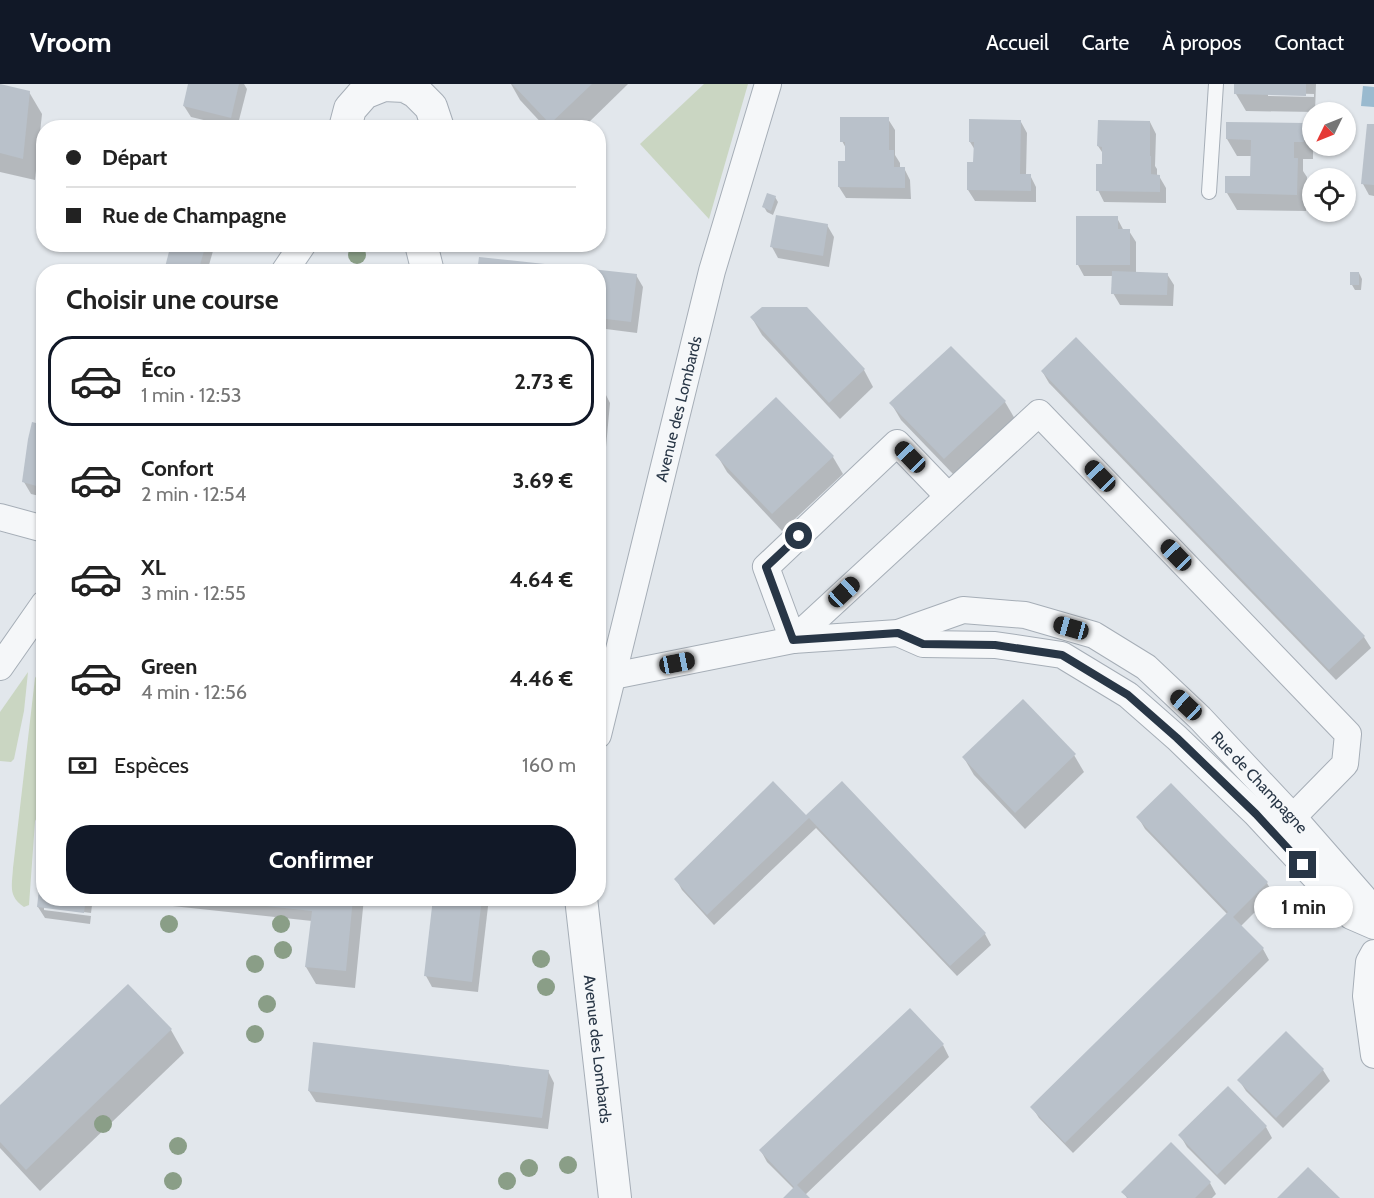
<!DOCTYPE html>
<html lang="fr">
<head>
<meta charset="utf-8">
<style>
	body { margin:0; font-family:Cabin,sans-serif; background:#f6f6f6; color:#222; height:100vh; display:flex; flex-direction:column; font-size:22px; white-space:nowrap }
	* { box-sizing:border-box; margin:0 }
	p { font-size:20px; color:#767676 }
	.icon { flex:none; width:33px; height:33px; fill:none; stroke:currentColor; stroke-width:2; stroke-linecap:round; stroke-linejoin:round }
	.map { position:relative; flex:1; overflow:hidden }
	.details { position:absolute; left:36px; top:180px; width:570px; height:642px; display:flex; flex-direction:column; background:#fff; border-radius:24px; box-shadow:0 2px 4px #0004 }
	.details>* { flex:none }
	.hud { position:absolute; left:36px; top:36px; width:570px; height:132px; border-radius:24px; box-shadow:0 2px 4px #0004; display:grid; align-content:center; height:132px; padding:0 30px; background:#fff }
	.needle { width:39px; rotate:227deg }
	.buttons { position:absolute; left:1302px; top:18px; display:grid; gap:12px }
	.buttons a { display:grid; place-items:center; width:54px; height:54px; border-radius:50%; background:#fff; box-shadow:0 2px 4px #0004; font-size:30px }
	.end { position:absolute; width:27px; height:27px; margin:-14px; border:8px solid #283646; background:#fff; box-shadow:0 0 0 3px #fff }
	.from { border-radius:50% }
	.bubble { position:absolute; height:42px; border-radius:21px; background:#fff; box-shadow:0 2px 4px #0004; font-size:20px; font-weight:700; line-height:42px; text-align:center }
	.car { position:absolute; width:18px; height:36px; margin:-18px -9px; border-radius:8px; box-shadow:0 0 4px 2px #0007; background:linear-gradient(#222 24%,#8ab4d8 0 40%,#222 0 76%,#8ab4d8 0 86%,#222 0) }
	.hud b { display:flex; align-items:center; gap:21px; height:57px; font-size:22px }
	.hud b+b { border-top:2px solid #e0e0e0 }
	.hud i { width:15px; height:15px; background:#222 }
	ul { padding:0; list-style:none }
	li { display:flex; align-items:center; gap:18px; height:90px; margin:0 12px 9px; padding:0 18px; border:3px solid transparent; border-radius:24px }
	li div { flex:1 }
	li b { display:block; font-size:22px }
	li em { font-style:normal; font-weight:700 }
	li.current { border-color:#111827 }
	li>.icon { width:54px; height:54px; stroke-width:1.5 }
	h2 { padding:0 30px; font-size:27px; line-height:72px }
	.pay { display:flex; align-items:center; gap:15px; height:66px; padding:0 30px; font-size:22px }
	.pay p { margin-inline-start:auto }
	.primary-button { display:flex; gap:12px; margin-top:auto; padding:12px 30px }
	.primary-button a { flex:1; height:69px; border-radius:24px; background:#111827; color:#fff; font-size:24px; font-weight:700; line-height:69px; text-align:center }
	header { display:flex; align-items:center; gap:36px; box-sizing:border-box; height:84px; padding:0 30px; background:#111827; color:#fff }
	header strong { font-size:28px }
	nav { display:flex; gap:33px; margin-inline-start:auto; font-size:21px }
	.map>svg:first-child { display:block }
	.green { fill:#cad6c2 }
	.water { fill:#9abacf }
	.shadow { fill:#0003; fill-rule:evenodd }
	.building { fill:#b9c1ca }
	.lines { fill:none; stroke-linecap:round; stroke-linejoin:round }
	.service-casing { stroke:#a6aeb7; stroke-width:16 }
	.minor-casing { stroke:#a6aeb7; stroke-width:28 }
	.tertiary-casing { stroke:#a6aeb7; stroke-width:34 }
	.service { stroke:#f5f7f9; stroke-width:14 }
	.minor { stroke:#f5f7f9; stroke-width:26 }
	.tertiary { stroke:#f5f7f9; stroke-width:32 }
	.tree { fill:#8a9e87 }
	.route { stroke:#283646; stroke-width:8 }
	.labels { text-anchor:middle; stroke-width:4.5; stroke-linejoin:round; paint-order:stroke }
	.street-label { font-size:16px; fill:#283646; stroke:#f2f6f9 }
</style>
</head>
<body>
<header>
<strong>Vroom</strong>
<nav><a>Accueil</a><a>Carte</a><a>À propos</a><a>Contact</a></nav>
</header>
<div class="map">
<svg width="1374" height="1114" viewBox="0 0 1374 1114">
	<rect width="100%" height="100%" fill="#e2e7ec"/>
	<g class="green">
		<path d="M704,0H748L709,135L640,60Z"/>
		<path d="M43,586V731L38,732L35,737L29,821L24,823C8,812 12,802 13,784L35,594L39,588Z"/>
		<path d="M28,588L24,627L14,675L11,678L0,677V628Z"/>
	</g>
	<path class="water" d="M1363,2L1374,3V23L1361,22Z"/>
	<g class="shadow">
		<path d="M190,0H244L247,5L237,44L191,33L184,22Z"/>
		<path d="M511,0H628L583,44H546L520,16Z"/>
		<path d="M1236,0H1316L1315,28L1246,27L1236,10ZM1268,9L1314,10V13L1268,12Z"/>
		<path d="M0,1L29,8L42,30L35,96L0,88Z"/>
		<path d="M888,35L895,46V71L900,79V84H904L910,96L911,115L846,114L839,103L847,79V66L842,57Z"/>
		<path d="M1021,38L1027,49L1026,91H1030L1036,103V118L975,117L968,106L975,80V66L970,58Z"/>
		<path d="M1150,38L1156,50L1155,82L1157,85V92H1159L1166,104V119L1104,118L1098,106L1104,82V71L1098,62Z"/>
		<path d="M1303,41L1312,57L1313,62V75H1303V87L1307,93L1306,127L1237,126L1227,109L1251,94L1252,72H1237L1227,55Z"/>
		<path d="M1374,42V112L1369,111L1363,100Z"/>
		<path d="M775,113L778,118L773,131L767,128L764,123Z"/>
		<path d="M1117,134L1124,147H1129L1136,158V189L1167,190L1174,201L1173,222L1120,221L1113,209L1114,192H1084L1078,181Z"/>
		<path d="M827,141L834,153L829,183L778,174L772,163Z"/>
		<path d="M86,160H109L108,166Z"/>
		<path d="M172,160H215L207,188H169L167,183Z"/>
		<path d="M480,175L636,191L643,203L637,249L598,244V188Z"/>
		<path d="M1359,189L1362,195L1361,206H1355L1352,201Z"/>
		<path d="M752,234L864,286L873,303L840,335L762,251Z"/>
		<path d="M1042,287L1364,553L1371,564L1336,596L1049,299Z"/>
		<path d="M598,307H604L610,319L603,396L606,402L598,473Z"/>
		<path d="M1005,318L1015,335L954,391L901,336L891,319Z"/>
		<path d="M44,343V413L31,410L24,398Z"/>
		<path d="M717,371L833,373L843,390L782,447L727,388Z"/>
		<path d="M1074,671L1084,688L1025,745L974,691L964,674Z"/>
		<path d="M842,699L985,850L991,861L957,892L816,744L714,841L682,806L676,795L806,733Z"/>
		<path d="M1138,733L1267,799L1273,810L1240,843L1263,865L1269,876L1073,1069L1039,1034L1032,1023L1228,831L1145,745Z"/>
		<path d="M44,777V814H93L91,829L44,823V826L91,832L90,840L45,834L38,823Z"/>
		<path d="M159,814H364L355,904L316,900L306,883L312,837L163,821Z"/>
		<path d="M435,814H489L478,908L432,903L426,892Z"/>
		<path d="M128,902L171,946L184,969L40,1107L0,1064V1023Z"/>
		<path d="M1286,949L1323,986L1330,997L1283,1044L1246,1007L1239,996Z"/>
		<path d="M943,961L949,973L805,1111L808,1114H785L794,1105L767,1078L761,1067Z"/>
		<path d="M548,987L554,999L548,1045L316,1018L309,1007Z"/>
		<path d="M1266,1043L1272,1054L1225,1101L1187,1063L1180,1051Z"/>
		<path d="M1210,1099L1216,1110L1212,1114H1127L1123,1108Z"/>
	</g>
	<g class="building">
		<path d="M0,0L30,7L23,75L0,69Z"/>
		<path d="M188,0H239L231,34L183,22Z"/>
		<path d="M512,0H592L550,40Z"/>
		<path d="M1234,0H1306V12L1234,10Z"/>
		<path d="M840,33H889V66H894V83H905V104L838,103V77H845V58H840Z"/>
		<path d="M969,35L1021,36L1020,90H1031V107L967,106V78H973L974,58H969Z"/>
		<path d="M1098,36L1150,37V72H1151V90L1160,91V108L1096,107V80H1102V63L1097,62Z"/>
		<path d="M1226,38L1304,39V58H1294V74H1298L1297,111L1225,109V92H1250L1251,56L1226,55Z"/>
		<path d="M75,40L88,42L89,41L97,44H75Z"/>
		<path d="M1367,40H1374V101L1361,100Z"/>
		<path d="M767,109L776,112L771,127L762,123Z"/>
		<path d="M776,131L828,140L823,172L770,163Z"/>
		<path d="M1076,132H1118V145H1130V181H1076Z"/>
		<path d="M171,160H206L198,188H182L165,183Z"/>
		<path d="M479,173L637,190L631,238L598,234V188H477Z"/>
		<path d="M1112,187L1168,189L1167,211L1111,210Z"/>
		<rect x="1350" y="188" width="9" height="13"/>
		<path d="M762,223H807L865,285L829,319L750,233Z"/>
		<path d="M1076,253L1365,552L1329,586L1041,287Z"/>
		<path d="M951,262L1006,317L944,375L889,319Z"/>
		<path d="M598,305L605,306L600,353H598Z"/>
		<path d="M776,313L834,372L772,430L715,371Z"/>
		<path d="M32,338L44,341V404L22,398L28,355Z"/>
		<path d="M1023,615L1076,670L1015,729L962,673Z"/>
		<path d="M773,697L806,731L842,697L986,849L950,882L809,734L707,831L674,795Z"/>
		<path d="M1171,699L1268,798L1233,833L1264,864L1065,1059L1030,1023L1228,828L1136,733Z"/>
		<path d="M42,778H44V814H86L84,829L37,823Z"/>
		<path d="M210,814H353L346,887L305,883L312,827L210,816Z"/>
		<path d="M433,814H482L472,898L424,892Z"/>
		<path d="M128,900L172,945L26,1086L0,1058V1021Z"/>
		<path d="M910,924L944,960L797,1101L810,1114H783L794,1103L759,1066Z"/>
		<path d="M1286,947L1324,985L1276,1034L1237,996Z"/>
		<path d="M313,958L549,986L542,1034L308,1007Z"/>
		<path d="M1228,1002L1267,1042L1217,1091L1178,1051Z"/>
		<path d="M1171,1058L1211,1098L1195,1114H1128L1121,1108Z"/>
		<path d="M1308,1083L1340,1114H1277Z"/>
	</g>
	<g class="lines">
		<defs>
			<path id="service" d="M1209,108L1216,0"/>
			<g id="minor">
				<path d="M284,188L303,160"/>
				<path d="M948,412L897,359L766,483L793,556L1039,329L1348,650L1345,680L1293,733"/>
				<path d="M0,433L44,445"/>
				<path d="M898,549L923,560L995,561L1062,571L1128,611L1177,654L1256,730L1351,832L1374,842"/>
				<path d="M0,583L44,520"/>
				<path id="s1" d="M598,595L793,556L898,549L963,526L1025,531L1094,551L1146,583L1200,634L1293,733L1363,813L1374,829"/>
				<path id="s2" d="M598,651L712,187L768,0"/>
				<path d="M1374,869L1369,878L1366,912L1374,971"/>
			</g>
			<g id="tertiary">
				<path d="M345,44L350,25L364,9L384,1L405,2L416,8L431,23L438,44"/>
				<path d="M421,160L428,188"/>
				<path id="s3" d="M581,814L615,1114"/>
			</g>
		</defs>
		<use href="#service" class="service-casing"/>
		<use href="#minor" class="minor-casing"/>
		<use href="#tertiary" class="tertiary-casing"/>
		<use href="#service" class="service"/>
		<use href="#minor" class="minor"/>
		<use href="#tertiary" class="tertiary"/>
	</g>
	<g class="tree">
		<circle cx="357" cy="171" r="9"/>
		<circle cx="169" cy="840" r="9"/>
		<circle cx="281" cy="840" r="9"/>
		<circle cx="283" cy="866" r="9"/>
		<circle cx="541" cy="875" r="9"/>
		<circle cx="255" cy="880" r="9"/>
		<circle cx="546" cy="903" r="9"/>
		<circle cx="267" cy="920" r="9"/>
		<circle cx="255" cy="950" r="9"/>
		<circle cx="103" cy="1040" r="9"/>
		<circle cx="178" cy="1062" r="9"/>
		<circle cx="568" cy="1081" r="9"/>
		<circle cx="529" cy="1084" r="9"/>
		<circle cx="173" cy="1097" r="9"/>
		<circle cx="507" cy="1097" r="9"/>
	</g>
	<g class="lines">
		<path class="route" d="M799,452L766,483L793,556L898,549L923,560L995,561L1062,571L1128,611L1177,654L1256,730L1303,781"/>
	</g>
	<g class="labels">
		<g class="street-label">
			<text dy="6" stroke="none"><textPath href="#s2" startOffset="336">Avenue des Lombards</textPath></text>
			<text dy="6" stroke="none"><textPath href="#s1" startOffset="730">Rue de Champagne</textPath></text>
			<text dy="6" stroke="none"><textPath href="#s3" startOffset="152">Avenue des Lombards</textPath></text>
		</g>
	</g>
</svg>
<div class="buttons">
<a><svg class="needle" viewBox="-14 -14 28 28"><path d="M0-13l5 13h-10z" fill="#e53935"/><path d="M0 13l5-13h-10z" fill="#767676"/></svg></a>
<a><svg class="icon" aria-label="locate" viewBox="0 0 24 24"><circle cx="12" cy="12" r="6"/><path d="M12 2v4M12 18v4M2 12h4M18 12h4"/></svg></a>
</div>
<i class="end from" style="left:799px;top:452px"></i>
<i class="end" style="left:1303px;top:781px"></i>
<div class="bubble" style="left:1254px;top:802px;width:99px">1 min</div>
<i class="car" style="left:910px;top:373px;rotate:316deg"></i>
<i class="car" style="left:1100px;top:392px;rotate:316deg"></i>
<i class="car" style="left:1176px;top:471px;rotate:316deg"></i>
<i class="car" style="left:844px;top:508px;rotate:47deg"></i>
<i class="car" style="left:1071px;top:544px;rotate:286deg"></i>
<i class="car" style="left:677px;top:579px;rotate:79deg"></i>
<i class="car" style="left:1186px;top:621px;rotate:313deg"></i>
<div class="hud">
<b><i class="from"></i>Départ</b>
<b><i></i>Rue de Champagne</b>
</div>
<section class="details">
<h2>Choisir une course</h2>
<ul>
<li class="current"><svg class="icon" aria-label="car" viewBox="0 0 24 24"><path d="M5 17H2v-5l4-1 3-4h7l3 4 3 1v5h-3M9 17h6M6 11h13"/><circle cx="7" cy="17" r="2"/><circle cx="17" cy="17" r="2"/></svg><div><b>Éco</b><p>1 min · 12:53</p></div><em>2.73 €</em></li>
<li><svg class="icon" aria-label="car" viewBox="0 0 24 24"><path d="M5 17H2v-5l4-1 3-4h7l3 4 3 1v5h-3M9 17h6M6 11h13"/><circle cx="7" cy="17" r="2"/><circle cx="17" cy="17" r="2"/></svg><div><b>Confort</b><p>2 min · 12:54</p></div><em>3.69 €</em></li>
<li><svg class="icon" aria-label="car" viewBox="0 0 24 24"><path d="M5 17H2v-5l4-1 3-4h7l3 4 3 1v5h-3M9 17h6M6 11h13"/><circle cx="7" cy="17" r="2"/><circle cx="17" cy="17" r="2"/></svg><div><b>XL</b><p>3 min · 12:55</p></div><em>4.64 €</em></li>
<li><svg class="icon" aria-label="car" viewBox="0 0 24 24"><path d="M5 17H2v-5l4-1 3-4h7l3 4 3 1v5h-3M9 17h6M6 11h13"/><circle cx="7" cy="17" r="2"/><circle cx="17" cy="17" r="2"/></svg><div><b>Green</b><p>4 min · 12:56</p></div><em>4.46 €</em></li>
</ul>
<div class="pay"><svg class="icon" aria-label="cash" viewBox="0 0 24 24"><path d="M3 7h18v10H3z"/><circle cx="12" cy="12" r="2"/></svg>Espèces<p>160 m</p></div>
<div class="primary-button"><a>Confirmer</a></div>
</section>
</div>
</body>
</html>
